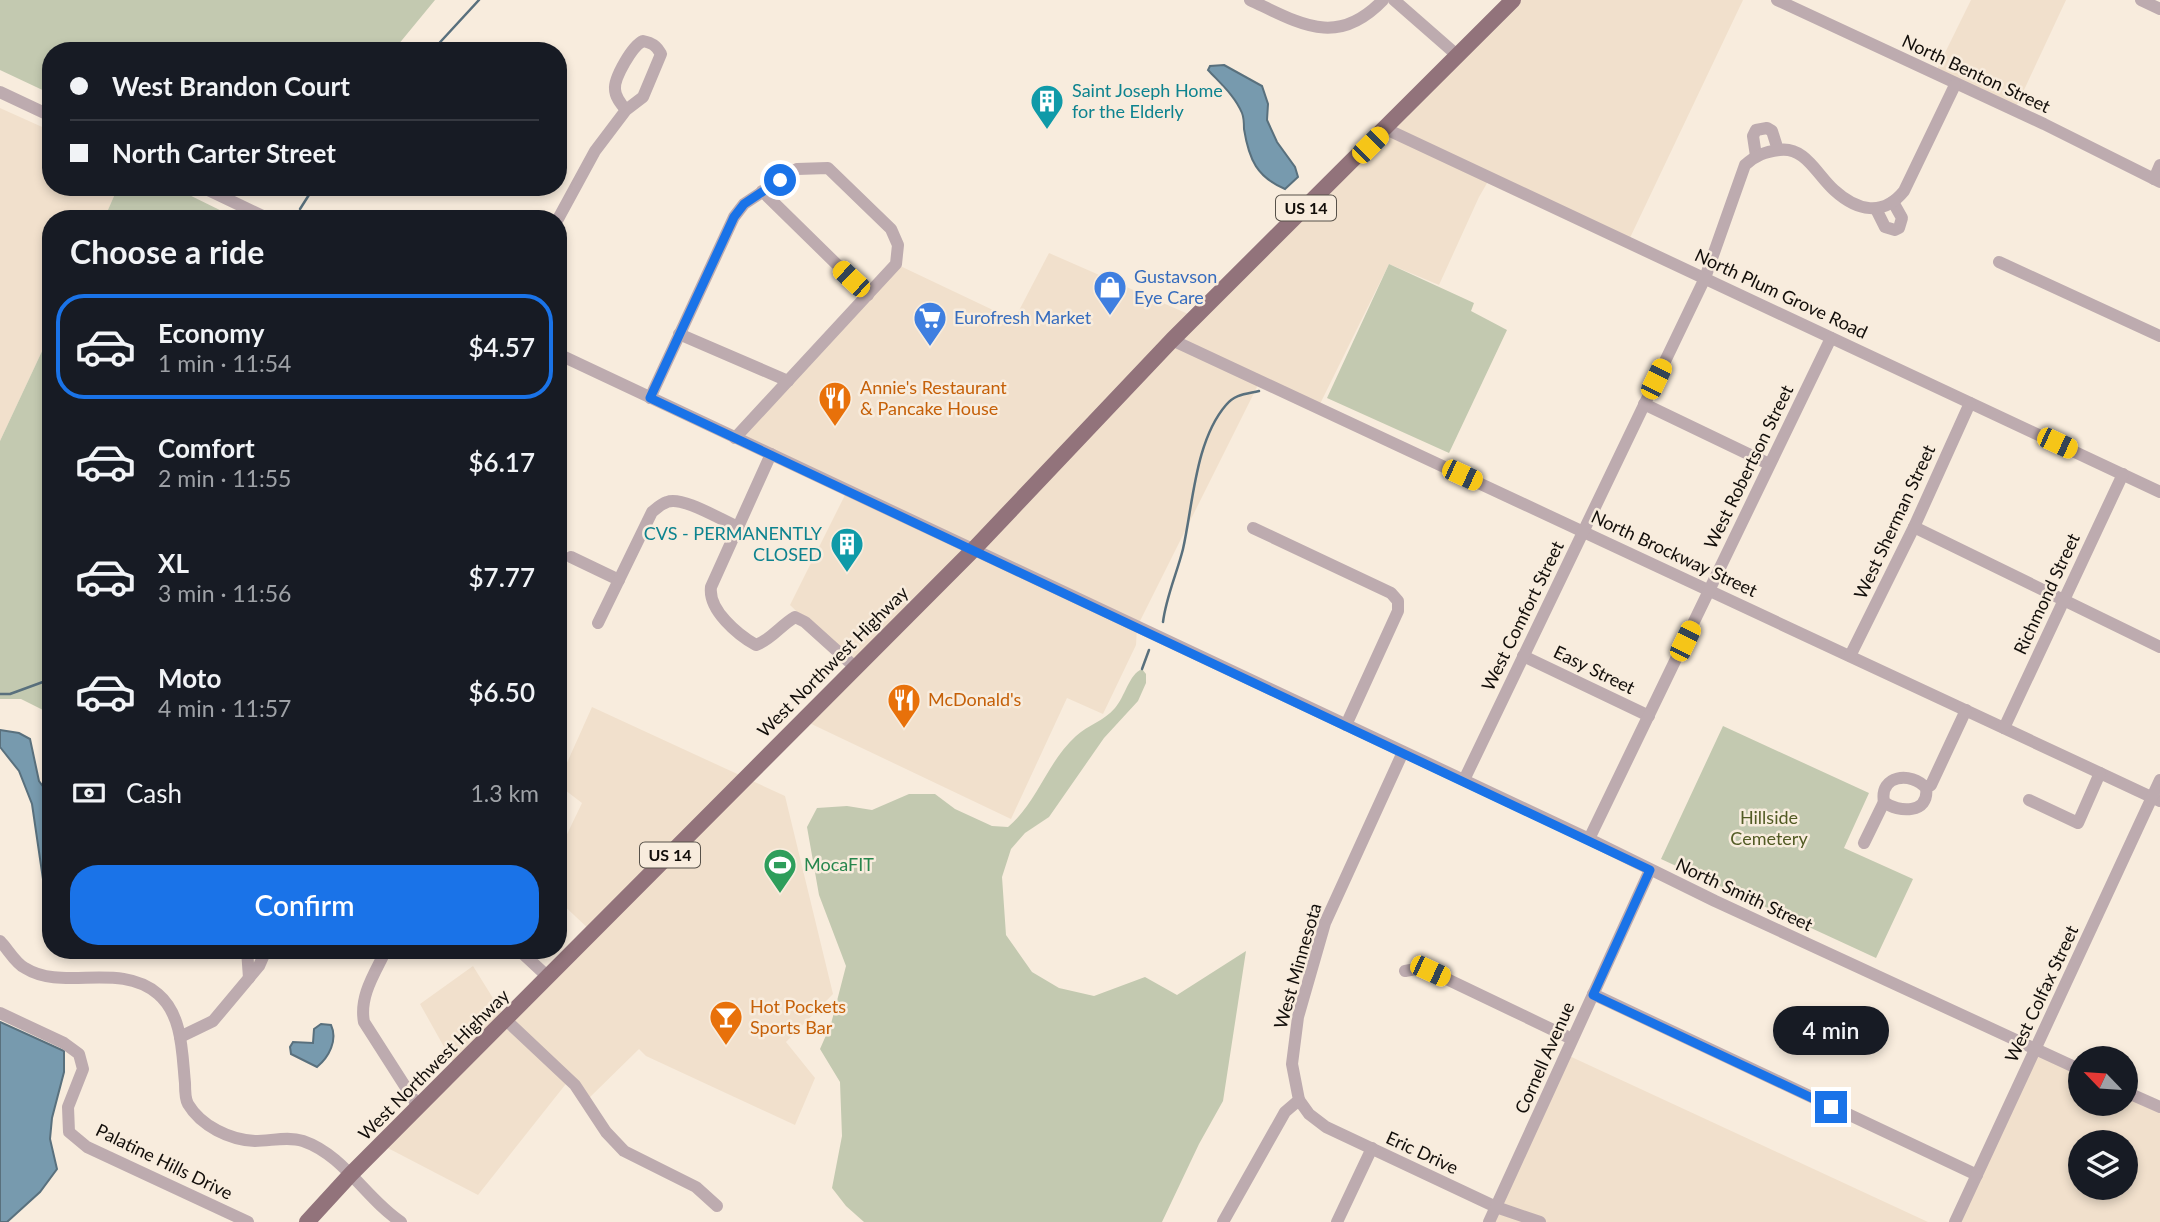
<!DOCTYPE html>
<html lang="en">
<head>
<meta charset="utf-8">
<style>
	body { margin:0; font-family:Lato,sans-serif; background:#242831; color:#f1f3f6; height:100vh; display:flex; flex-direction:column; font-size:26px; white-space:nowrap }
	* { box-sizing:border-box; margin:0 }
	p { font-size:23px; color:#9ea1a6 }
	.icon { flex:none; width:38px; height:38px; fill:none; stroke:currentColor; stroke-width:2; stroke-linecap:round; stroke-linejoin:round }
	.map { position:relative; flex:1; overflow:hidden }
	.details { position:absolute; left:42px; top:210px; width:525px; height:749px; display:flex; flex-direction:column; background:#171b24; border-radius:28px; box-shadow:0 4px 10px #0003 }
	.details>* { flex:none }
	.hud { position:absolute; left:42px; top:42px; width:525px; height:154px; border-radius:28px; box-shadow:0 4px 10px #0003; display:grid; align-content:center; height:154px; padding:0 28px; background:#171b24 }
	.needle { width:46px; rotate:295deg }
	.buttons { position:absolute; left:2068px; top:1046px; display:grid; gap:14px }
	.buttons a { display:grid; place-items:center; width:70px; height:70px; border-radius:50%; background:#171b24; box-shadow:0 4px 10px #0003; font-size:35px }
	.end { position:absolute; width:32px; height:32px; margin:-16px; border:9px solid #1a73e8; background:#fff; box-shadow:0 0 0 4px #fff }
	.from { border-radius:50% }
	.bubble { position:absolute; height:49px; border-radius:24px; background:#171b24; box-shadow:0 4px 10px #0003; font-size:23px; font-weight:600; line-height:49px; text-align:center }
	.car { position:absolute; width:21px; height:42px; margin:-21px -10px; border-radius:9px; box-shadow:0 0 5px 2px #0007; background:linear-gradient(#f5c518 24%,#345 0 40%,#f5c518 0 76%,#345 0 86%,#f5c518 0) }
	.hud b { display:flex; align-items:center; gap:24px; height:66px; font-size:26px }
	.hud b+b { border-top:2px solid #363941 }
	.hud i { width:18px; height:18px; background:#f1f3f6 }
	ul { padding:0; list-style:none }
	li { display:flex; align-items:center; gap:21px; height:105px; margin:0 14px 10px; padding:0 14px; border:4px solid transparent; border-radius:28px }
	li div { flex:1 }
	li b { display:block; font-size:26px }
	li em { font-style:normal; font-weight:600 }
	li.active { border-color:#1a73e8 }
	li>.icon { width:63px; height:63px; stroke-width:1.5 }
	h2 { padding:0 28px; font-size:32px; line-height:84px }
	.pay { display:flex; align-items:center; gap:18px; height:77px; padding:0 28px; font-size:26px }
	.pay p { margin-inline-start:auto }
	.button { display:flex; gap:14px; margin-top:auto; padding:14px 28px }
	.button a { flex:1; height:80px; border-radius:28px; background:#1a73e8; color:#fff; font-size:28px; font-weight:600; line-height:80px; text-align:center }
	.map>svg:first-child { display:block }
	.built { fill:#f1e0cc; fill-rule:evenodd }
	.green { fill:#c3c9b0 }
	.water { fill:#779aae; stroke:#59707d; stroke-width:2 }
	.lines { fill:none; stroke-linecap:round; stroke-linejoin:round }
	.stream { stroke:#59707d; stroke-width:2.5 }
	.minor { stroke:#bdabaf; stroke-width:12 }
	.major { stroke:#92737b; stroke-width:16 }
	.route { stroke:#1a73e8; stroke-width:9 }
	.labels { text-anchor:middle; stroke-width:5; stroke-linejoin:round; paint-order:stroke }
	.shield { fill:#f8ecdd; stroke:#575149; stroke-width:2 }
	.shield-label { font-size:16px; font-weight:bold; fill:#120e0a }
	.street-label { font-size:18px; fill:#120e0a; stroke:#f8ecdd }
	.culture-label { font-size:18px; fill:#0d838f; stroke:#f8ecdd; text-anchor:start }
	.shop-label { font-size:18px; fill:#366cbe; stroke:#f8ecdd; text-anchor:start }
	.food-label { font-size:18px; fill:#c56008; stroke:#f8ecdd; text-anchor:start }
	.park-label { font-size:18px; fill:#525b24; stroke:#f8ecdd }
	.leisure-label { font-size:18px; fill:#27864d; stroke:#f8ecdd; text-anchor:start }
</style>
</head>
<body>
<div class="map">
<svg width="2160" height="1222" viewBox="0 0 2160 1222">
	<rect width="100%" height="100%" fill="#f8ecdd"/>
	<g class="built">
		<path d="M1513,0H1743L1628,242L1490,178L1479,197L1439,285L1389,264L1318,408L1260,381L1137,627L1136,645L1103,714L1067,698L1011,819L803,720L855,668L790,605L847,491L735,438L896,264L1014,320L1049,253L1195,317Z"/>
		<path d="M1971,0H2066L2016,107L1937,69Z"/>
		<path d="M0,108L51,131V187H118L104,219H51V332L0,441Z"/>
		<path d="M592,707L785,796L833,994L786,1042L815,1078L795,1125L646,1056L639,1049L586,1101L569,1080L478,1195L382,1145L457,1070L420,1004L473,966L506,1019L592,932L558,900V853L582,803L565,790L562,774Z"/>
		<path d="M2036,1049L2081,1070V1104H2126V1092L2160,1107V1222H1955ZM2081,1143H2126V1188H2081Z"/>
		<path d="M1565,1054L1928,1222H1489Z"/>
	</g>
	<g class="green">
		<path d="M0,0H435L393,51H51V94L0,70Z"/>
		<path d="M118,187H173L238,219H104Z"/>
		<path d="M1389,264L1474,303L1471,311L1507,330L1449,453L1327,398Z"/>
		<path d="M51,332V714L21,699H0V441Z"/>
		<path d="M1142,669L1146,674V683L1138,701L1104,738L1049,817L1025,833L1011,849L1002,877L1006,935L1032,972L1059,988L1094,996L1145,977L1177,995L1246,951L1223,1101L1199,1144L1162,1222H864L846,1206L832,1188L842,1136L840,1082L820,1049L831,1024L846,966L819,895L807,827L817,808L847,806L872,810L909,794H935L955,809L992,826L1008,827C1037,803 1047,762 1076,736C1088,725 1104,721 1115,708C1125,697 1129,674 1142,669Z"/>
		<path d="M1723,726L1869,793L1844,848L1913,879L1876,958L1661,859Z"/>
	</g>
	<g class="water">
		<path d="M1224,65L1262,86L1268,104L1267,120L1277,142L1295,167L1298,177L1285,189C1257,177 1249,160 1244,129C1244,124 1244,118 1242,113C1235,96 1221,84 1208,70L1210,66Z"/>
		<path d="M0,730L19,733L30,739L39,781L51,797V893L44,886L32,804L19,771L0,747Z"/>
		<path d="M0,1022L64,1051V1072L52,1118L50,1139L57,1169L40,1192L7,1222H0Z"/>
		<path d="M321,1024L331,1025C338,1040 329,1057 317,1067L291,1054L290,1047L293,1042L313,1043L314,1029Z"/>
	</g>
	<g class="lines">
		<g class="stream">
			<path d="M432,51L479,0"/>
			<path d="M300,209L314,187"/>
			<path d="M1163,622C1166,597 1177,573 1183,549C1193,505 1195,441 1226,405C1235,394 1246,394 1259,391"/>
			<path d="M1142,669L1149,650"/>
			<path d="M0,694H10L51,679"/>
		</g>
		<g class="minor">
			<path d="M1250,0C1301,24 1337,48 1383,0"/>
			<path d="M1394,0L1458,56"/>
			<path d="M1777,0L2044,124L2160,182"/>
			<path d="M2141,0L2160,9"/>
			<path d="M0,92L51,116"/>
			<path d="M1386,129L2160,492"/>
			<path d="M1756,156L1753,136L1756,130L1767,128L1772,131L1778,150"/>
			<path d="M2154,179L2160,165"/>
			<path d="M202,187L269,219"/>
			<path d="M762,191L868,295"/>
			<path d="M1876,209L1885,227L1895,230L1899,228L1902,218L1893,202"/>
			<path d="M558,219L595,151L626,110L643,97L661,54C656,45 652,43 643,41C632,46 614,78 615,89C615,97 621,104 626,110"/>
			<path d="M1999,262L2160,336"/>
			<path d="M679,334L788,381"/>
			<path d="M1172,340L2160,801"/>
			<path d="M558,354L1589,839L1715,901L2081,1070"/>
			<path d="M650,398L734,217L744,204L797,169L828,168L891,229L898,245L896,264L735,438"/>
			<path d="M1644,404L1769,464"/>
			<path d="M771,454L711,587C708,610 738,635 756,645C771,640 781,625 795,617L805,622L856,668"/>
			<path d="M1914,527L2160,647"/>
			<path d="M1253,528L1391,593L1398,601V611L1346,725"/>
			<path d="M571,557L619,580"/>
			<path d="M598,623L652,512C657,508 661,504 667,502C683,496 721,520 738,527"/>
			<path d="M1523,656L1649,716"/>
			<path d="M1850,656L1914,527L1970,403"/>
			<path d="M2004,728L2123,474"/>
			<path d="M1464,780L1705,278L1745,165C1756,155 1765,152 1779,150C1805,146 1817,175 1834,190C1857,211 1883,217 1904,191L1955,85"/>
			<path d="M1926,788C1911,771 1879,775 1884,802C1898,813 1930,814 1926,788L1931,785L1966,710"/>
			<path d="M2029,800L2078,823L2100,773"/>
			<path d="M1589,839L1831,338"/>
			<path d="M1864,843L1884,802"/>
			<path d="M0,941C8,949 15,963 25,968C63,992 119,961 158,994C183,1015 182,1054 185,1083C185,1090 185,1099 188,1104C201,1126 230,1140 255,1141C271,1141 288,1136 303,1141C344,1155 366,1199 401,1222"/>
			<path d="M247,950L249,978"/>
			<path d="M386,950C375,973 359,996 364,1022L419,1108"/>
			<path d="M519,950L548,977"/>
			<path d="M1405,971L1416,969L1430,971L1572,1039"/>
			<path d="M1593,994L1977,1175"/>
			<path d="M0,1013L64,1043L79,1054L83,1069L68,1107L69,1132L87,1147L248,1222"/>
			<path d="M506,1020L575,1085L606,1132L624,1151L696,1187L717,1206"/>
			<path d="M180,1037L213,1021L259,966L266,950"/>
			<path d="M2126,1092L2160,1107"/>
			<path d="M1299,1100L1309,1114L1326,1127L1496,1207L1540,1222"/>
			<path d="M1223,1222L1285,1112L1299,1100L1292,1064L1298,1017L1325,923L1403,752"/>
			<path d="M1337,1222L1372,1148"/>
			<path d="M1489,1222L1650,870"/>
			<path d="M1955,1222L2160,780"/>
		</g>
		<path class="major" d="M307,1222L351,1174L973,550L1172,340L1513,0"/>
	</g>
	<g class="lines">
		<path class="route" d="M780,180L744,204L734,217L650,398L1650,870L1593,995L1831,1107"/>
	</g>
	<defs>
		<symbol id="building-pin" viewBox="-11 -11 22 30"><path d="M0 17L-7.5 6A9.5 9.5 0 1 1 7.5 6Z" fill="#0f9aa8" stroke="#f8ecdd"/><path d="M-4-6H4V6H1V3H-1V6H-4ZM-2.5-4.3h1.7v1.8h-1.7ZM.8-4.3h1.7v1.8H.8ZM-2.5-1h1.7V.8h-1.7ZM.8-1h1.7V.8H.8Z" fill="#fff"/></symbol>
		<symbol id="shop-pin" viewBox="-11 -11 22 30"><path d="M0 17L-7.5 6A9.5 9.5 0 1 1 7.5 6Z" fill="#3f7fe0" stroke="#f8ecdd"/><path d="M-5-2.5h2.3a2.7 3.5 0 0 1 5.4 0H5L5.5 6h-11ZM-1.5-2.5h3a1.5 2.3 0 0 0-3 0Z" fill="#fff"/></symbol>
		<symbol id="supermarket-pin" viewBox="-11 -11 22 30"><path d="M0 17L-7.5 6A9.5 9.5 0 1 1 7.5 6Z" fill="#3f7fe0" stroke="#f8ecdd"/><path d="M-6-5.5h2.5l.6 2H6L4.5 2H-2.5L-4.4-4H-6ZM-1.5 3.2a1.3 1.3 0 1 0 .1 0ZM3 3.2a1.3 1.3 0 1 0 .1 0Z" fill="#fff"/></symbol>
		<symbol id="restaurant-pin" viewBox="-11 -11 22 30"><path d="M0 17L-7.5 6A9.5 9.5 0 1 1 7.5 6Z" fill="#e8710a" stroke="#f8ecdd"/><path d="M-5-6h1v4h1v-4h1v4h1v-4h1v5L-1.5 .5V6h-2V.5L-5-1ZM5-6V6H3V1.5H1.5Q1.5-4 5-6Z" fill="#fff"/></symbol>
		<symbol id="stadium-pin" viewBox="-11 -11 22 30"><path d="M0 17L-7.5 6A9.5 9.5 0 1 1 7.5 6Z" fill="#2e9e5b" stroke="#f8ecdd"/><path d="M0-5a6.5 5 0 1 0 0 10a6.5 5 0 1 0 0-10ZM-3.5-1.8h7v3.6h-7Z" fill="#fff"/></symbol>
		<symbol id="bar-pin" viewBox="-11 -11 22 30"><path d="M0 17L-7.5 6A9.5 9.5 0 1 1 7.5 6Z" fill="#e8710a" stroke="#f8ecdd"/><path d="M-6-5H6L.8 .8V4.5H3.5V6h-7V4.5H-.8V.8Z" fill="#fff"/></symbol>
	</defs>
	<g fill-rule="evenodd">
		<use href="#building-pin" x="1028" y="82" width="38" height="52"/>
		<use href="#shop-pin" x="1091" y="268" width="38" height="52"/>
		<use href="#supermarket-pin" x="911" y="299" width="38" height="52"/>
		<use href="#restaurant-pin" x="816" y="379" width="38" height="52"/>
		<use href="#building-pin" x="828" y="525" width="38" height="52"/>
		<use href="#restaurant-pin" x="885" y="681" width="38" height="52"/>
		<use href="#stadium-pin" x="761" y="846" width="38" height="52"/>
		<use href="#bar-pin" x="707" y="998" width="38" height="52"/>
	</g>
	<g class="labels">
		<g class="shield">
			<rect x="1276" y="195.5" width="60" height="25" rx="5"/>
			<rect x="640" y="842.5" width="60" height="25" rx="5"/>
		</g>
		<g class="shield-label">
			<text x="1306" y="214">US 14</text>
			<text x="670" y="861">US 14</text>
		</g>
		<g class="street-label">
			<text transform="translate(1976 74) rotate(25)" y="6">North Benton Street</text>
			<text transform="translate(1781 294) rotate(25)" y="6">North Plum Grove Road</text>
			<text transform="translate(1749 467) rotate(-64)" y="6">West Robertson Street</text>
			<text transform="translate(1895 522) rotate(-65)" y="6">West Sherman Street</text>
			<text transform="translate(1674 554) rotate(25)" y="6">North Brockway Street</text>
			<text transform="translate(2047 594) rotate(-65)" y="6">Richmond Street</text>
			<text transform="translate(1523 616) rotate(-64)" y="6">West Comfort Street</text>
			<text transform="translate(833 662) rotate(-45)" y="6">West Northwest Highway</text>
			<text transform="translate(1594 670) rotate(26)" y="6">Easy Street</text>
			<text transform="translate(1744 895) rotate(25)" y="6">North Smith Street</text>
			<text transform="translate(1298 966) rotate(-74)" y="6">West Minnesota</text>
			<text transform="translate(2042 994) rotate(-65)" y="6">West Colfax Street</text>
			<text transform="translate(1545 1058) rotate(-66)" y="6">Cornell Avenue</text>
			<text transform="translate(434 1065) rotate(-45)" y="6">West Northwest Highway</text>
			<text transform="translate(1422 1153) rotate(25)" y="6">Eric Drive</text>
			<text transform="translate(164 1162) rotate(26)" y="6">Palatine Hills Drive</text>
		</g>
		<g class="culture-label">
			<text x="1072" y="97">Saint Joseph Home<tspan x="1072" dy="21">for the Elderly</tspan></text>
			<text x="822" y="540" text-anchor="end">CVS - PERMANENTLY<tspan x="822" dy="21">CLOSED</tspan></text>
		</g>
		<g class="shop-label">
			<text x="1134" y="283">Gustavson<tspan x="1134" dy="21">Eye Care</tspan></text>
			<text x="954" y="324">Eurofresh Market</text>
		</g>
		<g class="food-label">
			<text x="860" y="394">Annie's Restaurant<tspan x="860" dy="21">&amp; Pancake House</tspan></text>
			<text x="928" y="706">McDonald's</text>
			<text x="750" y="1013">Hot Pockets<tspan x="750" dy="21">Sports Bar</tspan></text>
		</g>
		<g class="park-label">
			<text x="1769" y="824">Hillside<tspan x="1769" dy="21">Cemetery</tspan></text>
		</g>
		<g class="leisure-label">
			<text x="804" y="871">MocaFIT</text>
		</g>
	</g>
</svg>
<div class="buttons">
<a><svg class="needle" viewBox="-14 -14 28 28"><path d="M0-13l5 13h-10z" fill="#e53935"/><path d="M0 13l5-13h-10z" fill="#9ea1a6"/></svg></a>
<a><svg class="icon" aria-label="layers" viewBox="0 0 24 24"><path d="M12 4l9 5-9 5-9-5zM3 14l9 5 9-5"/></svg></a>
</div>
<i class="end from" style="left:780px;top:180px"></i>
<i class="end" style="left:1831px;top:1107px"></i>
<div class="bubble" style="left:1773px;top:1006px;width:116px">4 min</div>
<i class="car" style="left:1370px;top:145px;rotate:45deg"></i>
<i class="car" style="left:851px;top:279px;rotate:313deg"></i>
<i class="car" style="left:1656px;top:379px;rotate:26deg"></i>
<i class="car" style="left:2057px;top:443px;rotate:115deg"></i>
<i class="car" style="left:1462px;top:475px;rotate:115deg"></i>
<i class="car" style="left:1685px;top:641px;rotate:26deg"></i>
<i class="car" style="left:1430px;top:971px;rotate:115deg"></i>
<div class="hud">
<b><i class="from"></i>West Brandon Court</b>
<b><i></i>North Carter Street</b>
</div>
<section class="details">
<h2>Choose a ride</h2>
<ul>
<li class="active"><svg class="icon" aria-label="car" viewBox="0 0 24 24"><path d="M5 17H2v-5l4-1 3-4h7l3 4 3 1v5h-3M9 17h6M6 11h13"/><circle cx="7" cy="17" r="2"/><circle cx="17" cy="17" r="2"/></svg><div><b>Economy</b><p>1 min · 11:54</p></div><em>$4.57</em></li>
<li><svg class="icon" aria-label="car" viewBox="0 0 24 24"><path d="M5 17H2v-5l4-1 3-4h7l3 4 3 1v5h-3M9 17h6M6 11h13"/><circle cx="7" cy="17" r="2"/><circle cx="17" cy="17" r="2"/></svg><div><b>Comfort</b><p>2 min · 11:55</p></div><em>$6.17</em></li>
<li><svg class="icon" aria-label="car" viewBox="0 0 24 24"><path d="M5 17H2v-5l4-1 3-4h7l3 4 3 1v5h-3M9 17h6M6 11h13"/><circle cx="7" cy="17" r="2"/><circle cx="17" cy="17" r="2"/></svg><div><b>XL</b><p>3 min · 11:56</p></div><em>$7.77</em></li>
<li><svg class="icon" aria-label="car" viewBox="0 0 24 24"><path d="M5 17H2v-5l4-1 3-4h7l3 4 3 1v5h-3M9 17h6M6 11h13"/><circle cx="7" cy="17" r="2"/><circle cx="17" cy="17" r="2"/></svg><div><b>Moto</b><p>4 min · 11:57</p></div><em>$6.50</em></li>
</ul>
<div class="pay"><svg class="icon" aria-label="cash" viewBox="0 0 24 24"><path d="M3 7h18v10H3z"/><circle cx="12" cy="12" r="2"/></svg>Cash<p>1.3 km</p></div>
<div class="button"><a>Confirm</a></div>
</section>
</div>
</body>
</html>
